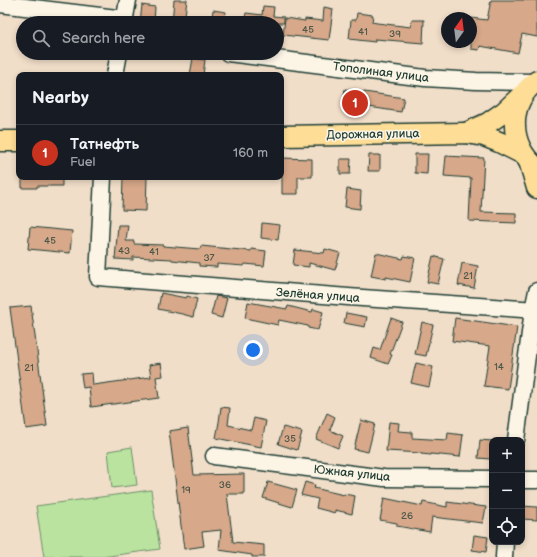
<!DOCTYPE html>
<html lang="en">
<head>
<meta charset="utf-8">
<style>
  body { margin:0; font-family:"Balsamiq Sans",sans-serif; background:#20242c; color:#f1f3f6 }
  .controls { position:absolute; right:12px; bottom:12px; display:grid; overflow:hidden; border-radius:8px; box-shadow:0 2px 6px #0003 }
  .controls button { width:36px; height:36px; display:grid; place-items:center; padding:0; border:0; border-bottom:1px solid #363941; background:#171b24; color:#f1f3f6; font:20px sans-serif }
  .compass { position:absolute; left:441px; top:12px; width:36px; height:36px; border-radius:50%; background:#171b24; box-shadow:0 2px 6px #0003; rotate:14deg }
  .you { position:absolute; left:253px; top:350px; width:14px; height:14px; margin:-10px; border:3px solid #fff; border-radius:50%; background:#1a73e8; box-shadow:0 0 0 6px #1a73e833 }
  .badge { display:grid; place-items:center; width:26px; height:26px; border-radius:50%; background:#c8321e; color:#fff; font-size:13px; font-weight:700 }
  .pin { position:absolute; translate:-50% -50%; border:2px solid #fff; box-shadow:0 1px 4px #0006 }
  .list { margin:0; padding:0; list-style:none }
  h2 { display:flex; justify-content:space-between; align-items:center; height:52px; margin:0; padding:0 16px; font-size:17px }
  h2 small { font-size:13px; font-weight:400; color:#9ea1a6 }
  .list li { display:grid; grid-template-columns:26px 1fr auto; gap:12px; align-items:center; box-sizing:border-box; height:56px; padding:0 16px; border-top:1px solid #363941 }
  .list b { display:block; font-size:15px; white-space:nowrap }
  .list p { margin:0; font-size:13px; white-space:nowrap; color:#9ea1a6 }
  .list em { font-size:13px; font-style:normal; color:#9ea1a6 }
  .icon { flex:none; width:22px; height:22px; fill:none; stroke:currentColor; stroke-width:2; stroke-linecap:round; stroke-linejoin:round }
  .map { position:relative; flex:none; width:537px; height:557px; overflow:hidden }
  .search { position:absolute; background:#171b24; box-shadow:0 2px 6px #0003; left:16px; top:16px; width:268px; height:44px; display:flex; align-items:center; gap:10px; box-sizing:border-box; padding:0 14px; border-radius:22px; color:#9ea1a6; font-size:15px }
  .panel { position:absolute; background:#171b24; box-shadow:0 2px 6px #0003; left:16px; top:72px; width:268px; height:108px; border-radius:8px }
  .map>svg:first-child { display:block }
  .green { fill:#bae39f; stroke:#6c906a }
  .building { fill:#d7a889; stroke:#1f3d34 }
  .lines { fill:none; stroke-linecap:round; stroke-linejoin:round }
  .minor-casing { stroke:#1f3d34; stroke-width:19 }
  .major-casing { stroke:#1f3d34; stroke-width:23 }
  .minor { stroke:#fcf5e5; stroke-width:16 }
  .major { stroke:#fedd96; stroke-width:20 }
  .labels { text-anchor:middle; stroke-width:3; stroke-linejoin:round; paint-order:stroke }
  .number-label { font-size:10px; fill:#4d5849 }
  .street-label { font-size:12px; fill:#1f3d34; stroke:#fcf5e5 }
</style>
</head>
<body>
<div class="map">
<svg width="537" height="557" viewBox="0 0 537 557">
  <rect width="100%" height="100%" fill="#f1dec9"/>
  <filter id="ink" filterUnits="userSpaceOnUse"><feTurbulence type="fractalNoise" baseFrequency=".025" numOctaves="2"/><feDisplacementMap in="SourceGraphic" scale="8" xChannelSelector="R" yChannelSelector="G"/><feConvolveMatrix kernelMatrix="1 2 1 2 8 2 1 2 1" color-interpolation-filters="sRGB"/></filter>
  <g filter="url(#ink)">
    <g class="green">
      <path d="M132,447l5,38 -25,3 -4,-37z"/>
      <path d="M151,490l9,59 -58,8h-58l-8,-51z"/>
    </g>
    <g class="building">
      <path d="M174,0h13l-3,23h-12z"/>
      <path d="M491,0h46v37l-15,-3 -4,19 -38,-7 -1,4 -8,-1v-31l16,2z"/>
      <path d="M142,5l13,2 -1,16h-14z"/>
      <path d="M263,6l11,1 -1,9 11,1v6h-40l2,-10 16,2z"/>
      <path d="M324,7l9,2 -4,31 -46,-5 2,-17 20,3v-2l18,2z"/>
      <path d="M213,10l13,2 -2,11h-13z"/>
      <path d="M357,13l16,2 -1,7 5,1 34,4 1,-7h12l-1,23 -48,-4v3l-26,-3 2,-19h5z"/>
      <path d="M193,58l12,2 -2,15h-13z"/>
      <path d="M345,89l59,9 -3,14 -58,-9z"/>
      <path d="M415,154h13l-1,20 -12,-1z"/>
      <path d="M369,155h11v16h-12z"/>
      <path d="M446,156l38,2 -3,54 35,1v10l-47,-2 2,-43 -27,-2z"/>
      <path d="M282,158l30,1v18h-14v17h-16z"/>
      <path d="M340,159h11l-1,15h-10z"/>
      <path d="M22,177h40v9h-25v2h-15z"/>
      <path d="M123,177h24l-1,34 -24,-1z"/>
      <path d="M347,189l14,2 -1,18 -15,-2z"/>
      <path d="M262,223l18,2 -2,15 -17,-2z"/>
      <path d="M118,225h10l-2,16h8v3l29,1v1l37,3 1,-3 50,5v-2l15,2 -2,15 -19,-2 -1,2 -27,-2v3l-18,-1v-3l-27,-3v-1l-39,-2v3l-18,-1z"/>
      <path d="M30,227l42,4 -2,22 -42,-4z"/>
      <path d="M325,249l15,4 -5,17 -26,-7v4l-16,-2 2,-15 29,3z"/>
      <path d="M376,253l27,6 1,-3 11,2 -5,24 -24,-5v2l-15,-3z"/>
      <path d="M433,256l11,3 -6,25 -11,-2z"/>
      <path d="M462,263l16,3 -4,22 -16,-3z"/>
      <path d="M161,293l25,5 1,-2 10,3 -4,18 -11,-3 -24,-5z"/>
      <path d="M216,296l11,2 -5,20 -11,-3z"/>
      <path d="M248,302l39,7 1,-3 24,6 1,-3 10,3 -5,18 -10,-2v-2l-29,-6 -1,5 -33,-7z"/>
      <path d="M31,306l16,120 -21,3 -16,-121z"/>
      <path d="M346,313l21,4 -2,10 -21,-4z"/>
      <path d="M391,318l11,4 -12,32 2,1 -4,9 -17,-6 3,-10 6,2z"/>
      <path d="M455,318l62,9 -9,62 -24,-3 6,-40 -38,-5z"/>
      <path d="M422,322l11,3 -7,31 -11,-2z"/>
      <path d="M161,363l2,13 -7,1 3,21 -68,9 -2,-20 -6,1 -2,-14 11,-1 1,12 58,-8 -2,-12z"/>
      <path d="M416,363l17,4 -4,20 -18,-4z"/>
      <path d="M221,407l9,1 -2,17 23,5 3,-12 12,3 -5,26 -45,-9 3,-16z"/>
      <path d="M327,413l8,4 -5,13 13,6 -5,12 -22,-9z"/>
      <path d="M361,420l14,4 -7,28 -14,-3z"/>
      <path d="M389,422l10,1 -1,8 14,1v6l35,2 1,-7 15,2 -3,22 -29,-3v1l-10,-1v-1l-35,-2z"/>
      <path d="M283,427l19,5 -5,18 -19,-6z"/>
      <path d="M188,428l6,47 50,-1v20h-17l6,48 31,3v12h-12v-2l-33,-5 2,-20 -19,2 2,14 -20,3 -15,-118z"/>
      <path d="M480,440l12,1 -1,18 -13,-1z"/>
      <path d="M268,482l29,8 -5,17 -29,-9z"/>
      <path d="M305,482l10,3 -1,3 30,7v-1l11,2 -3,18 -17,-4v3l-19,-5 2,-9 -17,-4z"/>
      <path d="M384,498l38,8 1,-4 24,5v-5l39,5 -3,16 -51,-6 -2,15 -33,-6v-3l-17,-3z"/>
      <path d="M522,506l15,1v13l-15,-1z"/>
      <path d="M474,535l14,2 -2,15 -14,-2z"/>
    </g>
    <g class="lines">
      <g class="minor-casing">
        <g id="minor">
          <path d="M0,4l125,15"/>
          <path d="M124,23l4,-23"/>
          <path d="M228,53l197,25 51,3 59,1"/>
          <path d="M115,75l4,-22"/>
          <path d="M103,177l-5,100 250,20 189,13"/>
          <path d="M516,440l17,-130 4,-19"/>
          <path d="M214,456l170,22 108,1"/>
          <path d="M522,480h15"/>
          <path d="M504,557l1,-15"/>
        </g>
      </g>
      <g class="major-casing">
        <g id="major">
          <path d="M537,81c-30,20 -29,66 0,87"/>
          <path d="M466,133l22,-10 16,-11 18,-17"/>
          <path d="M281,136l185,-3 18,3 15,6 24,12"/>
          <path d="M0,141h19"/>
          <path d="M529,161l8,27"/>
        </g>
      </g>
      <use href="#minor" class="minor"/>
      <use href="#major" class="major"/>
    </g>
  </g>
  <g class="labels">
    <g class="number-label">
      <text x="308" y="33">45</text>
      <text x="363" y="35">41</text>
      <text x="395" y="37">39</text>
      <text x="50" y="244">45</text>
      <text x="124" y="254">43</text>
      <text x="154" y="255">41</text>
      <text x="209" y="261">37</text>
      <text x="468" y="279">21</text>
      <text x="499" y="370">14</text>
      <text x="29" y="371">21</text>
      <text x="290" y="442">35</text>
      <text x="225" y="488">36</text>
      <text x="186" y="493">19</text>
      <text x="407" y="519">26</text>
    </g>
    <g class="street-label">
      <text transform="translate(381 72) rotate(7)" y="4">Тополиная улица</text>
      <text transform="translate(373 134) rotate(-1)" y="4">Дорожная улица</text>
      <text transform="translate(318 295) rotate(4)" y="4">Зелёная улица</text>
      <text transform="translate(352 473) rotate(6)" y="4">Южная улица</text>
    </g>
  </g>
</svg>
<div class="controls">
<button>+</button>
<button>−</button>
<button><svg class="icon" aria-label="locate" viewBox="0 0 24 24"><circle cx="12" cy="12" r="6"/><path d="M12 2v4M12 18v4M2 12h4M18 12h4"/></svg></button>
</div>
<svg class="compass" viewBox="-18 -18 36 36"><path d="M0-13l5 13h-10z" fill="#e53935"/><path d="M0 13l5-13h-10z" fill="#9ea1a6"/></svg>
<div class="you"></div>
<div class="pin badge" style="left:355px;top:103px">1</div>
<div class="search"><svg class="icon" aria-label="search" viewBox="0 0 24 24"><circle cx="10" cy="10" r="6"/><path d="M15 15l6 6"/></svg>Search here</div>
<section class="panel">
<h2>Nearby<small></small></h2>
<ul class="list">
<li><span class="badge">1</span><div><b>Татнефть</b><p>Fuel</p></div><em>160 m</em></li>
</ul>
</section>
</div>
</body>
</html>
